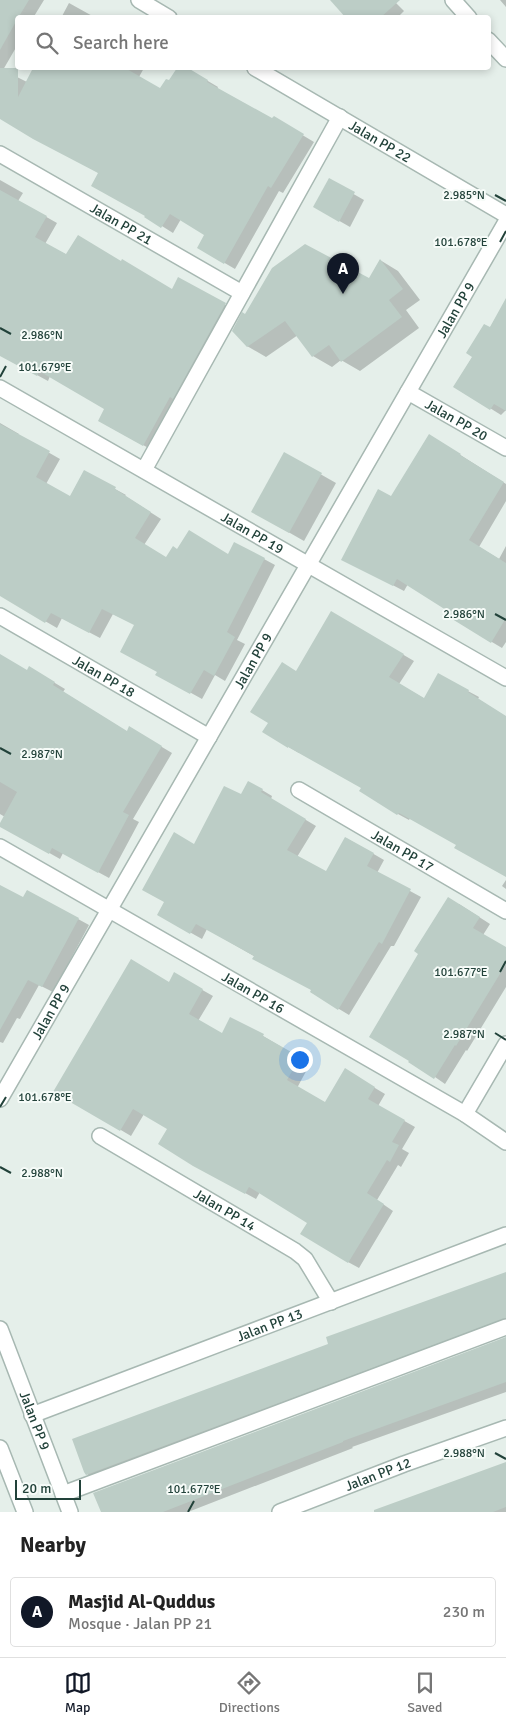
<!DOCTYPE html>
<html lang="en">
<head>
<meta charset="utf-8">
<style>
  body { margin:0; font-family:Signika,sans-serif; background:#f2f2f2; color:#222 }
  .scale { position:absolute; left:15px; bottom:12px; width:66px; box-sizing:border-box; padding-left:5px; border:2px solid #22423a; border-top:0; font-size:14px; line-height:18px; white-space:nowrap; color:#22423a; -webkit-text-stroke:4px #f6fbf8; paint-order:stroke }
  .you { position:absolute; left:299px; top:1059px; width:18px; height:18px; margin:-12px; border:4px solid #fff; border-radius:50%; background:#1a73e8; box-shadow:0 0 0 8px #1a73e833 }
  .badge { display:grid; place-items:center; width:32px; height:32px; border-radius:50%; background:#111827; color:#fff; font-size:16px; font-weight:700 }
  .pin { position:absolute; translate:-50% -41px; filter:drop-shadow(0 1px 2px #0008) }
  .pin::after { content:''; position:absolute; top:26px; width:18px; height:15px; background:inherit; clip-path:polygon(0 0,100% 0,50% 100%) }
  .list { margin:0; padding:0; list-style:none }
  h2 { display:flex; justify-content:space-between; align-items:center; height:65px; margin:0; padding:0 20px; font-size:21px }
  h2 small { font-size:16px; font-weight:400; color:#767676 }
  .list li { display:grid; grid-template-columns:32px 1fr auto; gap:15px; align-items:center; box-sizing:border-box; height:70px; margin:0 10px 10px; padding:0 10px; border:1px solid #e0e0e0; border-radius:5px }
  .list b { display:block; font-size:19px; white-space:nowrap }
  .list p { margin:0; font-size:16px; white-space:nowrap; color:#767676 }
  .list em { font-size:16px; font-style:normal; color:#767676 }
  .icon { flex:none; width:28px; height:28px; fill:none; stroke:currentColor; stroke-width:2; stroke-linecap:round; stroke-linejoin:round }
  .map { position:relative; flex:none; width:506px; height:1512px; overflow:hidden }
  .search { position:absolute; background:#fff; box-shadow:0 2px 8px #0003; left:15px; right:15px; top:15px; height:55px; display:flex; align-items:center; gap:12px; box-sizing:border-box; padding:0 18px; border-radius:5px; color:#767676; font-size:19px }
  .sheet { height:145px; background:#fff }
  nav { display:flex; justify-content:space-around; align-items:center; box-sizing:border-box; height:70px; border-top:1px solid #e0e0e0; background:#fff; font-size:14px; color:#767676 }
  nav a { display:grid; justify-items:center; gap:2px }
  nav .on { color:#111827 }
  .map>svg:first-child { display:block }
  .shadow { fill:#0003 }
  .building { fill:#bccdc6 }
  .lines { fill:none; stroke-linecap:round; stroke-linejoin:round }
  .minor-casing { stroke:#a7b8b2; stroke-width:18 }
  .minor { stroke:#fff; stroke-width:15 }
  .ticks { fill:none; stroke:#22423a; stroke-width:2 }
  .labels { text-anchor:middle; stroke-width:4; stroke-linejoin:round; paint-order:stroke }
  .street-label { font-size:14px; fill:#22423a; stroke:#f6fbf8 }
  .ticks-label { font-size:12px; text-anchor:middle; fill:#22423a; stroke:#f6fbf8; stroke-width:4; stroke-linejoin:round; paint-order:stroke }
</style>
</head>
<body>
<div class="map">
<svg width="506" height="1512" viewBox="0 0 506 1512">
  <rect width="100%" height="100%" fill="#e5efea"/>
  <g class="shadow">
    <path d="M0,0h44l-11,18h-15v26l-15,26 24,12 8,-14h109l-5,9 22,13 8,-8 9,-14h8l32,19 -1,2 56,31 1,-2 40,24 -31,51 -4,-2 -44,78 -36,-21 7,-13 -25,-16 -8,14 -27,-17 -47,-43 -96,-53 15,-25 -18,-11z"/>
    <path d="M332,0h61l11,11 -7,7h-49z"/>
    <path d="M500,0h6v7z"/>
    <path d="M69,3l27,15h-35z"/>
    <path d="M0,180l23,13 -5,8 39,22 -12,21 22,11 55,7 50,28 7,-11 57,32 -82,140 -44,-24 -4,-18 -56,-33 -2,5 -48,-26z"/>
    <path d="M329,180l35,20 -14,27 -35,-20z"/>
    <path d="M380,260l18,11 22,29 -14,10 13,18 -59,43 -19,-11 -9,7 -19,-11 -15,-21 -32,22 -19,-11 -1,-30 123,-36z"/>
    <path d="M506,301v109l-5,5 -46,-29z"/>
    <path d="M0,423l19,11 -1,1 42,24 -14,25 24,13 14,-25 42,23 -1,1 36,23 -17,26 23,14 11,-9 86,9 11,6 -38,75 8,4 -20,37 -10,-6 -13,24 -45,-25 1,-2 -22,-47 -23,-11 -13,24 -38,-20 -5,10 -57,-33z"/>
    <path d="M440,442l66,42v17l-27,46 20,12 7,-13v96l-4,6 -57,-34 3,-5 -40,-25 -4,7 -50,-26 38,-67z"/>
    <path d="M285,454l51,29 -32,58 -51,-29z"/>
    <path d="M332,613l82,48 -15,23 26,15 13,-24 41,22 -1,2 28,18v159l-48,-32 -48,-26 -1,2 -11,-6 -35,-26 -63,-36 -1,1 -35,-21z"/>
    <path d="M0,655l27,16 13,3 25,15 -2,3 64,40 3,-4 42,25 -39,66 6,3 -30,56 -46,-25 -3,6 -60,-34 5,-8 -5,-3z"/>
    <path d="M262,790l10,6 -1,3 45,27 -19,31 29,16 20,-35 38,22 -7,13 44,24 -27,49h-3l-42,69 -38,-23 2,-2 -106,-61 -5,10 -43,-24 36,-70 46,-49z"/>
    <path d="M506,880v9l-4,-3z"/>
    <path d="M0,886l23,13 4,-8 62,34 -36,67 -14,-7 -19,34 -3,-1 -14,25 -3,-1z"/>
    <path d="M459,904l31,20 -7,11 23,13v39l-39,64 -1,-1 -21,34 -10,-7z"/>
    <path d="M174,974l39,22 -15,25 24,14 9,-16 32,17 47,28 -13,24 28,16 20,-34 40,24 -7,12 37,21 -13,22 7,4 -8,14 -3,-2 -21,35 16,11 -34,57 -11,-6 -39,-40 -49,-30 -4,7 -51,-28 -36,-42 -25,-15 -13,22 -76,-45 114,-108z"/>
    <path d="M506,1273v54l-408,154 -11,-7 243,-129z"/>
    <path d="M506,1338v54l-154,55 1,1 -165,64h-86z"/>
    <path d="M506,1464v48h-120z"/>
  </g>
  <g class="building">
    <path d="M0,0h29l-11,18 -18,32z"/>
    <path d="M330,0h70l-20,18h-34z"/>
    <path d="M0,68h18v29l15,-29h92l35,20 6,-9 3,1 8,-12h11l20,12 -1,2 65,36 2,-2 30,18 -33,54 -3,-2 -44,78 -27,-16 7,-13 -34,-21 -9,14 -17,-11 1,-1 -54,-30 7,-13 -65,-34 -33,-20z"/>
    <path d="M329,178l26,14 -16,30 -26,-15z"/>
    <path d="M0,190l47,26 -12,21 31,17 12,-19 43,26 1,-2 50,30 6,-12 48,26 -53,96 -3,-2 -27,49 -45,-25 6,-12 -65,-38 -2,5 -37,-20z"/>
    <path d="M305,244l64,34 11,-19 23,30 -14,11 13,17 -61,45 -12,-17 -17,12 -27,-36 -38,26 -15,-16 10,-19 3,2 27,-46z"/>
    <path d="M506,298v113l-12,-7 -4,6 -37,-23 19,-30 -6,-4 18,-29 6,3z"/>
    <path d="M0,424l50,27 -14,26 34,19 14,-26 32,17 -1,2 36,23 -16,26 31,19 7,-11 4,3 12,-19 39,24 6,-12 31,16 -38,74 8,5 -21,39 -10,-6 -14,24 -35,-19 2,-3 -37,-20 14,-27 -32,-16 -13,24 -38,-20 -6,10 -45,-27z"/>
    <path d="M429,434l32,20 -1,1 44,27 -35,58 37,23v55l-15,25 -47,-29 2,-4 -49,-31 -4,7 -52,-26 37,-71 13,7z"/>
    <path d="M284,452l38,21 -33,60 -38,-21z"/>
    <path d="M331,611l73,43 -15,23 35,21 14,-25 31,17 -1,2 38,24v161l-52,-29 2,-3 -57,-32 -2,2 -38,-24 2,-3 -73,-41v1l-26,-16 6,-9 -18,-11 32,-50 14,9z"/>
    <path d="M0,654l27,16 2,-4 26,16 -2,3 74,46 2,-5 33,20 -39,66 6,3 -31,58 -46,-25 -3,6 -49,-27v-4l17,-31 -17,-10z"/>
    <path d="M248,781l15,8 -2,3 45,27 -19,31 39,21 19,-34 29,16 -7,13 44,23 -29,55 -3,-2 -41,68 -28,-18 1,-2 -59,-31 2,-3 -58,-32 -6,10 -33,-19 7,-13 -22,-12 32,-58 20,12 30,-58 17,8z"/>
    <path d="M0,885l23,12 4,-7 52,28 -37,69 -14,-7 -28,50z"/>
    <path d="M448,897l32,20 -7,11 33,19v17l-50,82 -1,-1 -21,34 -26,-17 1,-1 -40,-24 49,-83 -4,-3z"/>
    <path d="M131,959l38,23 5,-10 29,17 -14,25 33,19 8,-16 34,17 -1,2 37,21 -13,23 38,22 20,-34 30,19 -7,12 37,21 -13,22 7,3 -9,17 -3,-2 -20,33 17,11 -36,59 -48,-29 7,-11 -58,-36 -4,7 -52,-28 -35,-22 9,-15 -34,-20 -13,22 -67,-39z"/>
    <path d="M506,1272v46l-420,157 -2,-3 -12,-33 256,-95 -2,-7z"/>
    <path d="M506,1337v45l-163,59v1l-180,70h-62l-8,-19z"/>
    <path d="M506,1462v45l-13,5h-119v-2z"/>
  </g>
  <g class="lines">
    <g class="minor-casing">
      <g id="minor">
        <path d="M139,0l30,18"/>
        <path d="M453,0l16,18"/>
        <path d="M488,40l18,19"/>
        <path id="s1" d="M255,68l251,147"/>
        <path id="s2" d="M0,154l242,139"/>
        <path id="s3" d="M0,388l506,290"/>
        <path id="s4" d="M408,392l98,56"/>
        <path d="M144,470l196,-353"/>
        <path id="s5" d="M0,616l209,121"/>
        <path id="s6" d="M299,790l207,121"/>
        <path id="s7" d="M0,847l465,267 41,28"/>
        <path id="s8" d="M0,1099l506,-877"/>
        <path d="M465,1114l41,-70"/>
        <path id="s9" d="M100,1136l195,115 10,8 26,43"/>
        <path id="s10" d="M0,1329l70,183"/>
        <path id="s11" d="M32,1415l474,-180"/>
        <path d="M0,1448l25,64"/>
        <path d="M63,1494l443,-167"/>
        <path id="s12" d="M280,1512l124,-48 102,-36"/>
      </g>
    </g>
    <use href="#minor" class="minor"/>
  </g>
  <path class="ticks" d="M495,195l11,6M500,242l6,-11M0,328l11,6M0,377l6,-11M495,614l11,6M0,748l11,6M500,972l6,-11M495,1033l11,7M0,1107l6,-10M0,1167l11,6M495,1453l11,6M188,1512l6,-11"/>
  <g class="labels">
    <g class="street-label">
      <text dy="5" stroke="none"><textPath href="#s1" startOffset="145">Jalan PP 22</textPath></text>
      <text dy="5" stroke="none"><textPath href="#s2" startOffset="140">Jalan PP 21</textPath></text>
      <text dy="5" stroke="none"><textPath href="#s8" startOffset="911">Jalan PP 9</textPath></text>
      <text dy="5" stroke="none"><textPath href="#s4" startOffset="56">Jalan PP 20</textPath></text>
      <text dy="5" stroke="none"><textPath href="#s3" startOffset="291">Jalan PP 19</textPath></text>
      <text dy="5" stroke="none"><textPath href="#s8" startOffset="506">Jalan PP 9</textPath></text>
      <text dy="5" stroke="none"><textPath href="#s5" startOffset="120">Jalan PP 18</textPath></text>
      <text dy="5" stroke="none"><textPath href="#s6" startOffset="120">Jalan PP 17</textPath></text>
      <text dy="5" stroke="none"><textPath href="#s7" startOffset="292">Jalan PP 16</textPath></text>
      <text dy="5" stroke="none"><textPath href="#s8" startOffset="101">Jalan PP 9</textPath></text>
      <text dy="5" stroke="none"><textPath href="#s9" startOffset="145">Jalan PP 14</textPath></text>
      <text dy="5" stroke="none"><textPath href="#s11" startOffset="254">Jalan PP 13</textPath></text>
      <text dy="5" stroke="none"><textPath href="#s10" startOffset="98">Jalan PP 9</textPath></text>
      <text dy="5" stroke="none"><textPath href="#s12" startOffset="105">Jalan PP 12</textPath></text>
    </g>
  </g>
  <g class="ticks-label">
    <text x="464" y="199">2.985°N</text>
    <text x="461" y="246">101.678°E</text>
    <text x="42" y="339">2.986°N</text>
    <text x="45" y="371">101.679°E</text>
    <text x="464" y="618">2.986°N</text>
    <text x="42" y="758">2.987°N</text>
    <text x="461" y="976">101.677°E</text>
    <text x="464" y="1038">2.987°N</text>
    <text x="45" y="1101">101.678°E</text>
    <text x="42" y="1177">2.988°N</text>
    <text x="464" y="1457">2.988°N</text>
    <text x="194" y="1493">101.677°E</text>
  </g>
</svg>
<div class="scale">20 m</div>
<div class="you"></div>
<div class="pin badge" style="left:343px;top:294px">A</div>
<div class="search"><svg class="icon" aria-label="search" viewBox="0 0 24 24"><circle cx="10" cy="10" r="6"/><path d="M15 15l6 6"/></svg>Search here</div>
</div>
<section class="sheet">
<h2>Nearby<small></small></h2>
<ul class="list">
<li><span class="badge">A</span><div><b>Masjid Al-Quddus</b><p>Mosque · Jalan PP 21</p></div><em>230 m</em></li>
</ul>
</section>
<nav>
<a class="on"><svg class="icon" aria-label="map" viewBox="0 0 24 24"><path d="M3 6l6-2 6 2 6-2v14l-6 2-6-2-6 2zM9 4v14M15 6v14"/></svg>Map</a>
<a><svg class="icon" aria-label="directions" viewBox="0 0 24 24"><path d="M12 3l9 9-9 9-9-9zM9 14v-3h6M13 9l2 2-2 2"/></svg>Directions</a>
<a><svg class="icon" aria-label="saved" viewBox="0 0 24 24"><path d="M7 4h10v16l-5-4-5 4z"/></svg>Saved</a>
</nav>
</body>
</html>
